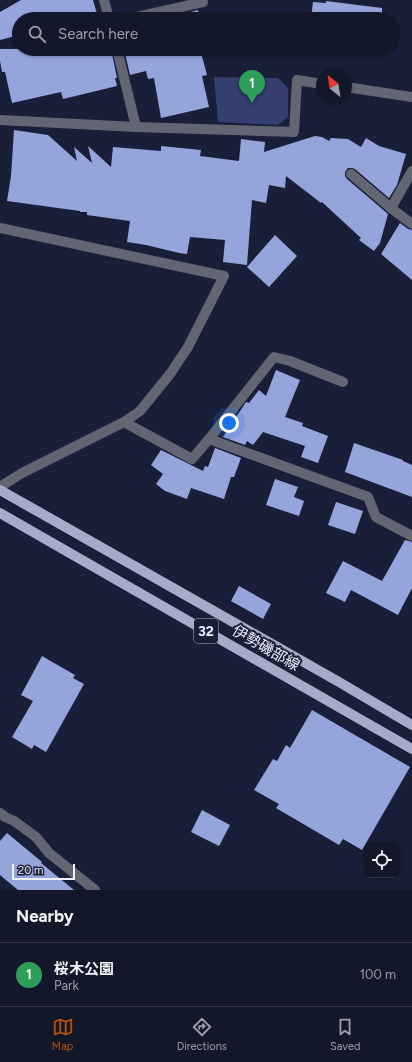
<!DOCTYPE html>
<html lang="en">
<head>
<meta charset="utf-8">
<style>
  body { margin:0; font-family:Figtree,"Noto Sans JP",sans-serif; background:#1c2032; color:#f1f3f6 }
  .controls { position:absolute; right:12px; bottom:12px; display:grid; overflow:hidden; border-radius:8px; box-shadow:0 1px 3px #0004 }
  .controls button { width:36px; height:36px; display:grid; place-items:center; padding:0; border:0; border-bottom:1px solid #323647; background:#13172a; color:#f1f3f6; font:20px sans-serif }
  .compass { position:absolute; left:316px; top:68px; width:36px; height:36px; border-radius:50%; background:#13172a; box-shadow:0 1px 3px #0004; rotate:330deg }
  .scale { position:absolute; left:12px; bottom:10px; width:63px; box-sizing:border-box; padding-left:4px; border:2px solid #eff2fd; border-top:0; font-size:11px; line-height:14px; white-space:nowrap; color:#eff2fd; -webkit-text-stroke:3px #191f38; paint-order:stroke }
  .you { position:absolute; left:229px; top:423px; width:14px; height:14px; margin:-10px; border:3px solid #fff; border-radius:50%; background:#1a73e8; box-shadow:0 0 0 6px #1a73e833 }
  .badge { display:grid; place-items:center; width:26px; height:26px; border-radius:50%; background:#b45309; color:#fff; font-size:13px; font-weight:700 }
  .pin { position:absolute; translate:-50% -33px; filter:drop-shadow(0 1px 2px #0008) }
  .pin::after { content:''; position:absolute; top:21px; width:14px; height:12px; background:inherit; clip-path:polygon(0 0,100% 0,50% 100%) }
  .list { margin:0; padding:0; list-style:none }
  h2 { display:flex; justify-content:space-between; align-items:center; height:52px; margin:0; padding:0 16px; font-size:17px }
  h2 small { font-size:13px; font-weight:400; color:#9d9fa8 }
  .list li { display:grid; grid-template-columns:26px 1fr auto; gap:12px; align-items:center; box-sizing:border-box; height:64px; padding:0 16px; border-top:1px solid #323647 }
  .list b { display:block; font-size:15px; white-space:nowrap }
  .list p { margin:0; font-size:13px; white-space:nowrap; color:#9d9fa8 }
  .list em { font-size:13px; font-style:normal; color:#9d9fa8 }
  .icon { flex:none; width:22px; height:22px; fill:none; stroke:currentColor; stroke-width:2; stroke-linecap:round; stroke-linejoin:round }
  .map { position:relative; flex:none; width:412px; height:890px; overflow:hidden }
  .search { position:absolute; background:#13172a; box-shadow:0 1px 3px #0004; left:12px; right:12px; top:12px; height:44px; display:flex; align-items:center; gap:10px; box-sizing:border-box; padding:0 14px; border-radius:22px; color:#9d9fa8; font-size:15px }
  .sheet { height:116px; background:#13172a }
  nav { display:flex; justify-content:space-around; align-items:center; box-sizing:border-box; height:56px; border-top:1px solid #323647; background:#13172a; font-size:11px; color:#9d9fa8 }
  nav a { display:grid; justify-items:center; gap:2px }
  nav .on { color:#b45309 }
  .map>svg:first-child { display:block }
  .green { fill:#353f6f }
  .building { fill:#96a4dc }
  .lines { fill:none; stroke-linecap:round; stroke-linejoin:round }
  .minor { stroke:#626673; stroke-width:10 }
  .major { stroke:#a4acc8; stroke-width:10 }
  .labels { text-anchor:middle; stroke-width:4; stroke-linejoin:round; paint-order:stroke }
  .shield { fill:#191f38; stroke:#afb3c2; stroke-width:1 }
  .shield-label { font-size:14px; font-weight:bold; fill:#eff2fd }
  .street-label { font-size:15px; fill:#eff2fd; stroke:#191f38 }
</style>
</head>
<body>
<div class="map">
<svg width="412" height="890" viewBox="0 0 412 890">
  <rect width="100%" height="100%" fill="#191f38"/>
  <path class="green" d="M214,77l64,1 10,10v29l-10,8 -60,-3z"/>
  <g class="building">
    <path d="M21,0h72l4,14 -19,5h-59v16l-19,5v-28z"/>
    <path d="M326,1l56,7v11h-71l2,-17 13,1z"/>
    <path d="M198,10l2,9h-35z"/>
    <path d="M0,49h111l6,29h-2l2,8 -54,13 -2,-7 -49,11 -7,-31h-3l-2,-11z"/>
    <path d="M124,49h76l7,26 -5,1 7,31 -48,11 -7,-40 -6,1 -2,-8 -16,4z"/>
    <path d="M14,130l34,5 29,26 -3,-14 18,16 -4,-17 23,21 2,-20 48,4v-5l40,4 -1,6 39,5 2,-22 24,3 -1,10 51,-16 7,1 7,4 2,-3 17,1 13,8 5,-9 13,8 27,8 -9,31 -8,13 -34,-29 -3,-1h-4l-3,4v4l2,3 41,35 -8,29 -6,8 -15,-11 2,-2 -39,-36 -1,1 -35,-27 -1,12 -16,-3 -3,18 -14,-3 -5,65 -24,-3 2,-22 -35,-3 -3,17 -8,-1 -33,-8 -19,-3 3,-21 -43,-6v-3h-7v-1l-73,-10 4,-25z"/>
    <path d="M400,223l8,6 4,1v50l-31,-26z"/>
    <path d="M275,235l22,21 -28,31 -22,-20z"/>
    <path d="M276,370l24,10 -15,37 18,6 -1,3 26,10 -10,27 -17,-6 4,-11 -42,-14 -10,13 -6,-4 -2,4 -22,-8 23,-35 3,1 10,-13 7,6z"/>
    <path d="M354,443l49,17v1l9,4v32l-67,-25z"/>
    <path d="M215,448l26,10 -7,19h-3l-7,22 -33,-11 -4,11 -22,-8 -9,-7 7,-10 -12,-9 10,-15 42,21 2,-5 3,1z"/>
    <path d="M275,479l23,8 -4,10 10,4 -5,15 -33,-11z"/>
    <path d="M336,502l27,9 -8,23 -27,-9z"/>
    <path d="M405,540l7,2v46l-14,27 -47,-25 -6,12 -19,-9 17,-32 39,20z"/>
    <path d="M239,586l32,18 -8,15 -32,-18z"/>
    <path d="M42,656l33,19 -2,3 11,6 -38,68 -12,-7 -2,4 -20,-12 21,-36 -12,-6z"/>
    <path d="M312,710l98,57 -48,83 -19,-11 -4,6 -63,-37 3,-4 -25,-14 19,-31 4,2 9,-16 4,3z"/>
    <path d="M202,810l28,15 -11,21 -28,-14z"/>
    <path d="M7,833l35,29 -1,1 33,27h-56l-18,-15v-34z"/>
  </g>
  <g class="lines">
    <g class="minor">
      <path d="M104,0l5,19"/>
      <path d="M128,19l75,-17"/>
      <path d="M117,49l19,78"/>
      <path d="M346,87l66,10"/>
      <path d="M0,120l136,7 158,5 3,-52 25,4"/>
      <path d="M412,171l-21,37 21,16"/>
      <path d="M351,174l40,34"/>
      <path d="M0,228l224,48 -36,71 -18,27 -30,37 -16,11 -102,51 -22,14"/>
      <path d="M124,422l68,37 17,-20 159,58 8,20 36,19"/>
      <path d="M209,439l65,-82 16,4 53,21"/>
      <path d="M0,813l5,4 9,4 22,16 13,16 46,37"/>
    </g>
    <g class="major">
      <path d="M0,490l339,192 73,43"/>
      <path d="M0,513l412,236"/>
    </g>
  </g>
  <g class="labels">
    <rect class="shield" x="194" y="619" width="24" height="24" rx="3"/>
    <g class="shield-label">
      <text x="206" y="636">32</text>
    </g>
    <g class="street-label">
      <text transform="translate(266 648) rotate(30)" y="5">伊勢磯部線</text>
    </g>
  </g>
</svg>
<div class="controls">
<button><svg class="icon" aria-label="locate" viewBox="0 0 24 24"><circle cx="12" cy="12" r="6"/><path d="M12 2v4M12 18v4M2 12h4M18 12h4"/></svg></button>
</div>
<svg class="compass" viewBox="-18 -18 36 36"><path d="M0-13l5 13h-10z" fill="#e53935"/><path d="M0 13l5-13h-10z" fill="#9d9fa8"/></svg>
<div class="scale">20 m</div>
<div class="you"></div>
<div class="pin badge" style="left:252px;top:103px;background:#2e9e5b">1</div>
<div class="search"><svg class="icon" aria-label="search" viewBox="0 0 24 24"><circle cx="10" cy="10" r="6"/><path d="M15 15l6 6"/></svg>Search here</div>
</div>
<section class="sheet">
<h2>Nearby<small></small></h2>
<ul class="list">
<li><span class="badge" style="background:#2e9e5b">1</span><div><b>桜木公園</b><p>Park</p></div><em>100 m</em></li>
</ul>
</section>
<nav>
<a class="on"><svg class="icon" aria-label="map" viewBox="0 0 24 24"><path d="M3 6l6-2 6 2 6-2v14l-6 2-6-2-6 2zM9 4v14M15 6v14"/></svg>Map</a>
<a><svg class="icon" aria-label="directions" viewBox="0 0 24 24"><path d="M12 3l9 9-9 9-9-9zM9 14v-3h6M13 9l2 2-2 2"/></svg>Directions</a>
<a><svg class="icon" aria-label="saved" viewBox="0 0 24 24"><path d="M7 4h10v16l-5-4-5 4z"/></svg>Saved</a>
</nav>
</body>
</html>
